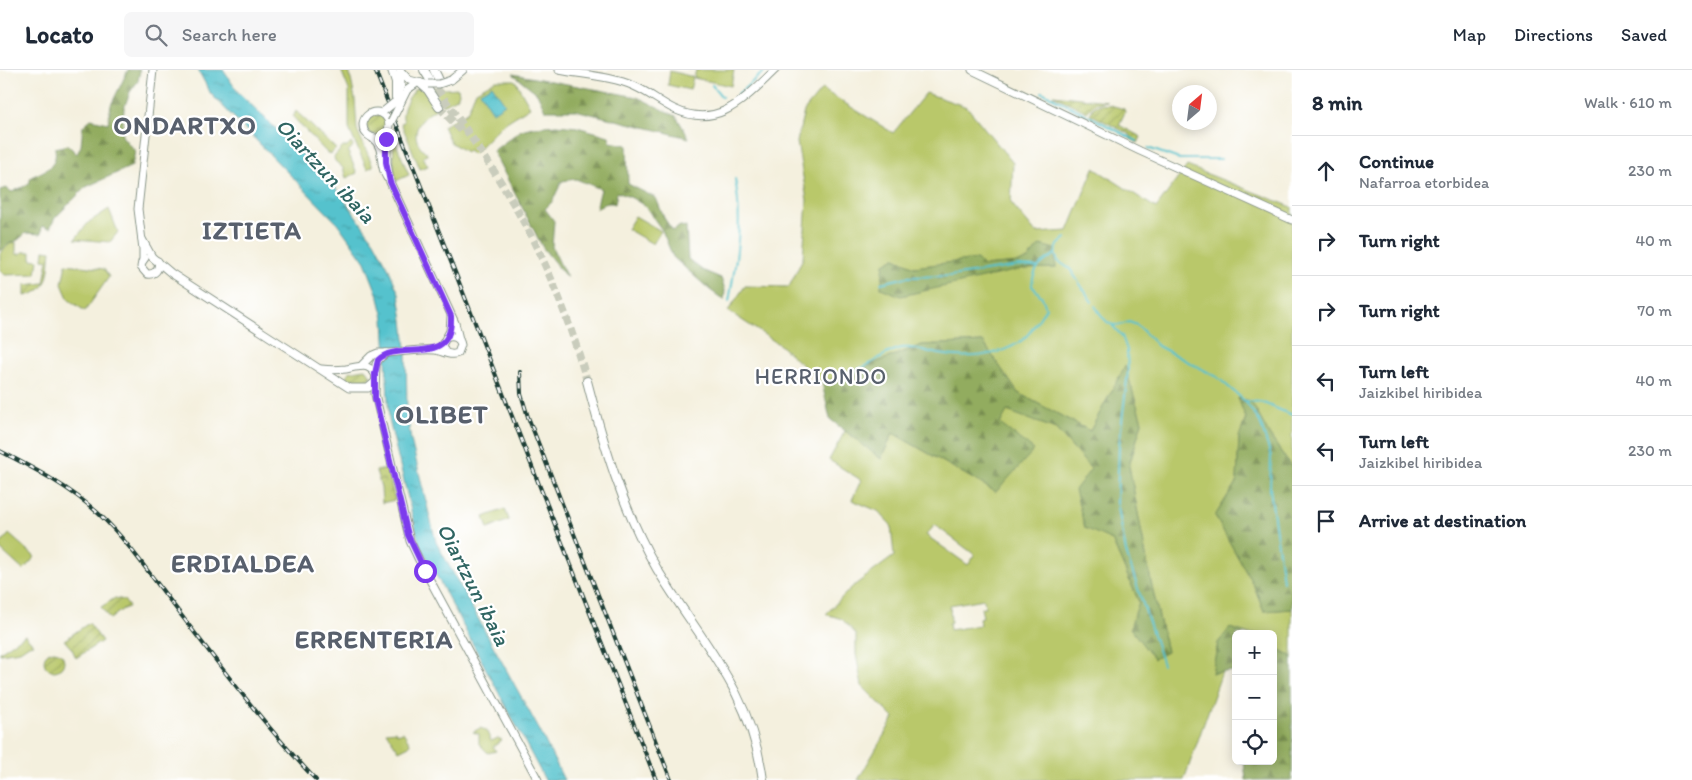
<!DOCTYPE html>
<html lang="en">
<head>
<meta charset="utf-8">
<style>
  body { margin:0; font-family:Itim,sans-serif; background:#f6f6f7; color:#1f2937 }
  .controls { position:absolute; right:15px; bottom:15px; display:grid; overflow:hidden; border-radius:8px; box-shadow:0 2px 12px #0003 }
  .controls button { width:45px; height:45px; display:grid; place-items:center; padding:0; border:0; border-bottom:1px solid #e0e1e3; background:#fff; color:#1f2937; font:25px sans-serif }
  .compass { position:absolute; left:1172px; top:15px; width:45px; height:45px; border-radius:50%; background:#fff; box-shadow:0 2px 12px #0003; rotate:28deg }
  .stop { position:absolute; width:15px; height:15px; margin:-11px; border:4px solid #7c3aed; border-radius:50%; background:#fff }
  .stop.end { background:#7c3aed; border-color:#fff; box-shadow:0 1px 5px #0008 }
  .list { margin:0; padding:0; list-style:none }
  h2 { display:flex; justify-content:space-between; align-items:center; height:65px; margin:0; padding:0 20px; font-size:21px }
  h2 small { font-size:16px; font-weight:400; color:#747a83 }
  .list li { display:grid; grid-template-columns:32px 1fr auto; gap:15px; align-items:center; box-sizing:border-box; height:70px; padding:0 20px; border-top:1px solid #e0e1e3 }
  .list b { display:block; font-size:19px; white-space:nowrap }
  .list p { margin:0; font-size:16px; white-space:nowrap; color:#747a83 }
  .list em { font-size:16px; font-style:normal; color:#747a83 }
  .icon { flex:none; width:28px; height:28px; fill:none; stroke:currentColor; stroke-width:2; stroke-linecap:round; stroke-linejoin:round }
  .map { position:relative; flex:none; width:1292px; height:710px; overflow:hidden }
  header { display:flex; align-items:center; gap:30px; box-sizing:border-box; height:70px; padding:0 25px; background:#fff; border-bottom:1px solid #e0e1e3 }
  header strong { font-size:24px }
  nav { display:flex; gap:28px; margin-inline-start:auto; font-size:18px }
  .search { width:350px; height:45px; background:#f6f6f7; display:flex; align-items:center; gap:12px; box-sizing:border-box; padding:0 18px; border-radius:8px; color:#747a83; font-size:19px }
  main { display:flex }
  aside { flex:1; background:#fff }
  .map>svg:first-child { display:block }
  .grass { fill:#b9c86b; stroke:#6c8250; fill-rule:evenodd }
  .forest { fill:url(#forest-firs); stroke:#58744a }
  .park { fill:url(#park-crowns); stroke:#6c8250 }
  .garden { fill:url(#garden-furrows); stroke:#6c8250 }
  .water { fill:url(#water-ripples); stroke:#3a8080 }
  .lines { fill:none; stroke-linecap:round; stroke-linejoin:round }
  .stream { stroke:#55c2cd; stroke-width:2 }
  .primary-tunnel { stroke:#c9ccbc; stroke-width:8; stroke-dasharray:8 4; stroke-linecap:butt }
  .secondary-casing { stroke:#8a9689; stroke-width:9 }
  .primary-casing { stroke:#8a9689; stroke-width:10 }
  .secondary { stroke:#fff; stroke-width:7 }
  .primary { stroke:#fff; stroke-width:8 }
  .rail-casing { stroke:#1f3d34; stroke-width:4 }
  .rail { stroke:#fff; stroke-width:2; stroke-dasharray:5.5; stroke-linecap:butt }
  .secondary-bridge-casing { stroke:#8a9689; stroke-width:9; stroke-linecap:butt }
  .secondary-bridge { stroke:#fff; stroke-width:7 }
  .route { stroke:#7c3aed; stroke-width:6 }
  .labels { text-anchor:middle; stroke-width:4.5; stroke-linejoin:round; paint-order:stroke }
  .water-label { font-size:22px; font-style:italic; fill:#2f6562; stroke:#fff }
  .neighbourhood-label { font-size:22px; letter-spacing:1px; fill:#58606d; stroke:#fff }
  .district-label { font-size:26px; font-weight:bold; letter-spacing:1px; fill:#58606d; stroke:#fff }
</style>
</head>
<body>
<header>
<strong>Locato</strong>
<div class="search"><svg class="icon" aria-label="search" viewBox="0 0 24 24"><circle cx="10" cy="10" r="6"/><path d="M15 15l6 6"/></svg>Search here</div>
<nav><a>Map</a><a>Directions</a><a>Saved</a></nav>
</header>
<main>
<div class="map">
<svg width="1292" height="710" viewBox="0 0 1292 710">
  <defs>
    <pattern id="forest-firs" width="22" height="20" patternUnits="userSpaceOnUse" patternTransform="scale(1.25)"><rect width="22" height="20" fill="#92ac5f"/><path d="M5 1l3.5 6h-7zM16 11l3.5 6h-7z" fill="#778d4f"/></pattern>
    <pattern id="park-crowns" width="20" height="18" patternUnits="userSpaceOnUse" patternTransform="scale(1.25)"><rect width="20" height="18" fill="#b9c86b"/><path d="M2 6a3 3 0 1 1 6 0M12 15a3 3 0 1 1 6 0" fill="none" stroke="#96a459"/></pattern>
    <pattern id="garden-furrows" width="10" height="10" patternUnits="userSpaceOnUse" patternTransform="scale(1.25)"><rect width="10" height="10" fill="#b9c86b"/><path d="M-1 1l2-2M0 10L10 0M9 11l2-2" fill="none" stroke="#96a459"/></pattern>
    <pattern id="water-ripples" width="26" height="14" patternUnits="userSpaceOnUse" patternTransform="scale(1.25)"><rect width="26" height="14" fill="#55c2cd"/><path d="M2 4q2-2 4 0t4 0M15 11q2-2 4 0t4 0" fill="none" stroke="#469fa7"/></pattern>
  </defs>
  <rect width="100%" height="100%" fill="#fff"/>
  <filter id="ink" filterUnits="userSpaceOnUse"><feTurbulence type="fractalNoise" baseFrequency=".02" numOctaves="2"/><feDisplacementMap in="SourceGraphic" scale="10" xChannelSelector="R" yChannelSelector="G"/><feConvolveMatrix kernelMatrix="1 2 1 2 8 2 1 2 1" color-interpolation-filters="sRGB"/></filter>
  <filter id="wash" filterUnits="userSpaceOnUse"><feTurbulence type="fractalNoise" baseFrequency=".0096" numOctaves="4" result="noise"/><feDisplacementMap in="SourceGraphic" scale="20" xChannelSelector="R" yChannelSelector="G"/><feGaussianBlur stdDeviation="1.12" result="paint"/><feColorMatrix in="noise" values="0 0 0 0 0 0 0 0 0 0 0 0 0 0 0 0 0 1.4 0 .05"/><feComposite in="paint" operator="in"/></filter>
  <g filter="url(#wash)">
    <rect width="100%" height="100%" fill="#f4f0de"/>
    <g class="grass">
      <path d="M341,0h8l6,29 2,30 16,37 -6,3 -18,-40v-39z"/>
      <path d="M696,0h38l-3,16 -37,-8z"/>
      <path d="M670,1l23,6 -3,13 -22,-5z"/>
      <path d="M496,10h19l15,27 -28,18 -29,29 -5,-4 -2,2 -16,-10 -7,-16 24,-14 9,-21z"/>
      <path d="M442,17l2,2 14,-1 1,5 -2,5 -14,7 -12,-17z"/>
      <path d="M417,18l7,1 12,20c-20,12 -29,29 -8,45l-5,3 5,9 -8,3 -19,-46 3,-1c-4,-10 3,-23 10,-31l-1,-1z"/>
      <path d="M822,19l71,44 33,-40 41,14 46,56 -2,40 25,30 32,-2 26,-63 62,40 31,-42 105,41v261l-22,-32 -32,-38 8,20 -7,19 -2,44 -22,35 39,70 10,25 28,-2v48l-19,-11v-12h-24l-19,-6 -12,15 -6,30 10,-1 -38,108h-326l36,-62 -32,-32 -6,-32v-20l-14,-15 -16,-5 26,-27 42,-31 -3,-31 -13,-14 -26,-11 9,-20 -32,-20 16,-29 36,27 12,-25 103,59 4,-68 7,-14 49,19 35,40 21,71 27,62 -8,25 36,25 -16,-70 -22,-116 13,-44 -17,-55 -35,64 -72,-38 -35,-51 -61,3 -100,38 -42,-38 -52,-34 17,-25 44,1 14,-29 4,-58 -10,-58 7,-31zM1040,175l15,23 -32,1 -142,19 4,-24 10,-6 19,9 69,-1 36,-3 9,-4zM935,455l40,30 -7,10 -42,-30zM984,529l1,8 -4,1 2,9 -4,1 1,7 -30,5 -1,-7 2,-1 -1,-17z"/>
      <path d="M296,41l40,38 -5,5 -4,-1 -34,-36z"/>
      <path d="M393,71h2l14,34 -13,6 -2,-11z"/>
      <path d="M351,73l2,3 -5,6 9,21 -11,5 -3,-10 -8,-7 -1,-4 9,-10h4z"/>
      <path d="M109,139l9,23 -8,10 -35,-3 14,-17z"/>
      <path d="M635,146l26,15 -8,13 -26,-15z"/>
      <path d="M16,172v12h5l1,-2h9v7l7,1 -2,14 -31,1 -5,-5v-17l11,-10z"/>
      <path d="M66,194l38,5 5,8 -24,34 -16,-11 -7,-16z"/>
      <path d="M505,439l4,11 -21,9 -4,-12z"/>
      <path d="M9,464l26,23 -12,13 -23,-21v-4z"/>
      <path d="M25,565l8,9 -4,1 -9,6 -20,3v-2z"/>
      <path d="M480,658l6,2 5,11 7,-3 4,2 -9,7 3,4 -8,2 -9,-9v-10l-6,-2z"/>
      <path d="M395,661l2,3 6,-2 7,11 -1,3 -10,5 -13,-19z"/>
    </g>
    <g class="forest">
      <path d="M128,0h12l-2,11 -8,11 -6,16 -2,28 13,15 -3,15 -46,21 -31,31 -5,10 -8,-2 -1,8 -15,-1 -8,7 -8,3 -10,8v-61l6,-2 6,4 17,-8 2,-7c15,-7 27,-10 24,-29l13,-3 9,9 4,-8 2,-20 8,-7 17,4 3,-18z"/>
      <path d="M513,4l124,23 39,19 13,22 -114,-28h-30l-8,-17z"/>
      <path d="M557,55l20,2 32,9 1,6 17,3 1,39 28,14 8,20 9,13 7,-5 6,1 2,32 14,11 19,8 4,12 -1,10 -14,-10 -37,-33 -11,-27 -17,-24 -13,-8 -15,-6 -2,12c-7,-3 -13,1 -19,5l5,-20 -25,-10 -14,2 -10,21 -7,7 9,12 -2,26 15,31 -24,-30 -50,-97 28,-21 12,-3z"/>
      <path d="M1040,175l15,4 1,19 -33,1 -122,27 -20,-8 3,-24 11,-6 19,9 63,-8 6,7 36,-3 9,-4z"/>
      <path d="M983,272l35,51 72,38 35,-65 17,56 -13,44 22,116 16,70 -13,7 -24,-31 9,-26 -27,-62 -27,-12 -10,-38 16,-21 -35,-40 -49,-18 -7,13 34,26 -38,42 -103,-59 -12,26 -51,-40 -8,-36 100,-38z"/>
      <path d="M1238,328l13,3 19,35 22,32v141l-28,2 -10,-25 -39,-70 22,-35 2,-44 7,-19z"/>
      <path d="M1230,558l19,6h-13v37l-24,2 6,-30z"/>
      <path d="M1273,576l19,11v123h-46l-2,-19h29z"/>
    </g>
    <path class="park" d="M387,399l8,31 -13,3 -1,-16 -5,-16z"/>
    <g class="garden">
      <path d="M1053,25l54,6 -11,2 -9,9z"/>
      <path d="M1100,34l10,1 14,4 1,3 -6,13 22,12 -3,6 -8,-4 1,-4 -41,-21 4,-7z"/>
      <circle cx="376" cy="55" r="10"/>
      <path d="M44,180l7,1c-3,22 0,40 -26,45v-11l19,-2 4,-23 -5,-1z"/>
      <path d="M364,299l3,1 4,6 -3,7 -15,2 -5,-2 -2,-7 3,-4z"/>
      <path d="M115,528l9,2 5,7 -6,2 -13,10 -9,-12z"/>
      <path d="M89,553l13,18 -26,17 -4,-9 -8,-9z"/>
      <circle cx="54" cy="591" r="10"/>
    </g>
    <g class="water">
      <path d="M198,0h25l15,22 94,91 42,58 14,26 11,27 4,26 3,28 1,66 4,26 25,102 104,189 24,49h-19l-126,-237 -30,-123 -5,-102 -5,-20 -14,-36 -27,-38 -127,-130z"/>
      <path d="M492,15l13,19 -12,8 -13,-20z"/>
    </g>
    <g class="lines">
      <g class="stream">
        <path d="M712,15l10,12"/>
        <path d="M1042,22l95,49"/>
        <path d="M738,24l28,-24"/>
        <path d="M1148,78l31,11h42"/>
        <path d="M1066,168l-8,7 -3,9 3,7 12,8 22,33"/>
        <path d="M881,213l26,-6 43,-1 69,-10 18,1"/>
        <path d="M729,231c8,-43 14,-79 6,-122"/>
        <path d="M1095,236c10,16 15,24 34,16l8,3 21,21 59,31 28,24 15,21 11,34 -1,33 13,92"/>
        <path d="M1112,255l10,11 5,14 1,21 -9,75 -2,56 9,50 37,113"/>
        <path d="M835,308c13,-4 24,-8 36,-15 9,-5 19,-13 31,-15 13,-2 25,4 37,6 26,5 60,3 82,-13 10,-7 18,-23 25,-33l-4,-11 -10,-11c1,-19 9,-22 23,-32"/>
        <path d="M1245,331l16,1 31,13"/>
      </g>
    </g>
  </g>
  <g filter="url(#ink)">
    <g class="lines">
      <g class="primary-tunnel">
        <path d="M430,9c27,38 55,76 79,117 35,58 59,120 78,185"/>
        <path d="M439,37l25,26"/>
      </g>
      <g class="secondary-casing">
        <g id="secondary">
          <path d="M400,0l9,10 16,4"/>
          <path d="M559,0c25,5 52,6 75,16 14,6 26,16 40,23 45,21 71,-11 101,-39"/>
          <path d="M972,0l168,81 152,69"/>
          <path d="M451,10l12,-10"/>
          <path d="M397,28l4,-13 -1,-15"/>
          <path d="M400,34l7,-14 10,-7"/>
          <circle cx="376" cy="55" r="13"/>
          <path d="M387,62v30l3,20 65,141 4,16"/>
          <path d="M371,67c16,12 6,25 16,41"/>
          <path d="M142,169l10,18 19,16 178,115h19l7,-6"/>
          <path d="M145,188l-3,4 -1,5 6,7c8,1 13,-5 11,-13"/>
          <path d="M143,190v-11l-5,-40 15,-139"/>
          <path d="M445,282l-3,-7 8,-14 1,-14"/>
          <path d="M386,283l-7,6 -3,5 -1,30 35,147 8,17 120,222"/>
          <path d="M361,296l10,-10 7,-3c19,1 38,-5 57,-3 8,1 15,7 23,3l3,-8c-1,-7 -7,-10 -15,-7"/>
          <path d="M321,299c8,1 17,1 25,0 11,-2 22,-7 29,5"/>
        </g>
      </g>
      <g class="primary-casing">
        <g id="primary">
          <path d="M392,0l4,12v18"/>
          <path d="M424,0l5,8"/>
          <path d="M434,0l4,8"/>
          <path d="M420,13l8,7 11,17"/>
          <path d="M587,311c17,65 36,129 70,188 44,73 94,121 106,211"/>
        </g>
      </g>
      <use href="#secondary" class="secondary"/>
      <use href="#primary" class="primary"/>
      <g class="rail-casing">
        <g id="rail">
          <path d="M375,0l281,710"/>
          <path d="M520,302l1,22 7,23 143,363"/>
          <path d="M0,381c35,18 70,36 99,63 29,27 52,62 76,93 45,59 90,119 141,173"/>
        </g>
      </g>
      <use href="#rail" class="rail"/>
      <g class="secondary-bridge-casing">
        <g id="secondary-bridge">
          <path d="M428,14h11l12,-4"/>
          <path d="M384,41l11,-9"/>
          <path d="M391,52l9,-18"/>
        </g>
      </g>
      <use href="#secondary-bridge" class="secondary-bridge"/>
    </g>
  </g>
  <g class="lines" filter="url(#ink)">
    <path class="route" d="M386,69v23l4,20 61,134c2,53 -53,23 -73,44l-3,14v24l33,137 17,36"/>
  </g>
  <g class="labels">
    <g class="water-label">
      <text transform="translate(326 100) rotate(47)" y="8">Oiartzun ibaia</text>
      <text transform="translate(474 514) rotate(63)" y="8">Oiartzun ibaia</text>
    </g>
    <g class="neighbourhood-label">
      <text x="821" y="314">HERRIONDO</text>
    </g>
    <g class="district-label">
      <text x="185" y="64">ONDARTXO</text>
      <text x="252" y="169">IZTIETA</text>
      <text x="442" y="353">OLIBET</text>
      <text x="243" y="502">ERDIALDEA</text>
      <text x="374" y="578">ERRENTERIA</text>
    </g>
  </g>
</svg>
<div class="controls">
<button>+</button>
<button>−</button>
<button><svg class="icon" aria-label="locate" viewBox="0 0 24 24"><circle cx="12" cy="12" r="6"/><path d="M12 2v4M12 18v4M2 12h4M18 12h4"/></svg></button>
</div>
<svg class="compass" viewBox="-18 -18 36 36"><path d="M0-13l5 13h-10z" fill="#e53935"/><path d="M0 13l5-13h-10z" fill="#747a83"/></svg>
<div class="stop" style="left:425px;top:501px"></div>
<div class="stop end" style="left:386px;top:69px"></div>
</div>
<aside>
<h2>8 min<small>Walk · 610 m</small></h2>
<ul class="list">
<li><svg class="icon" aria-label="ahead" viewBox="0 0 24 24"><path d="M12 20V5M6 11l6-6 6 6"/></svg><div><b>Continue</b><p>Nafarroa etorbidea</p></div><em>230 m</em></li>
<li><svg class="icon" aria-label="right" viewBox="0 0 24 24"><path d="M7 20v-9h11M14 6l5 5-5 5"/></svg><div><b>Turn right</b></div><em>40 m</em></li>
<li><svg class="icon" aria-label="right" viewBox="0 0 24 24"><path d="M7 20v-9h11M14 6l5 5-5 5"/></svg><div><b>Turn right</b></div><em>70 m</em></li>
<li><svg class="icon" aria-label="left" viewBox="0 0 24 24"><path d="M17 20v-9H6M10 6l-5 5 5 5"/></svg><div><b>Turn left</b><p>Jaizkibel hiribidea</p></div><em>40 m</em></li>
<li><svg class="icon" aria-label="left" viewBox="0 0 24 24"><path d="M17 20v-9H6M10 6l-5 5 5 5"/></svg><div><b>Turn left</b><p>Jaizkibel hiribidea</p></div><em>230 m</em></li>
<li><svg class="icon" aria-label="arrive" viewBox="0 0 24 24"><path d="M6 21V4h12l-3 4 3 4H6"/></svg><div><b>Arrive at destination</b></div></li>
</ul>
</aside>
</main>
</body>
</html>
